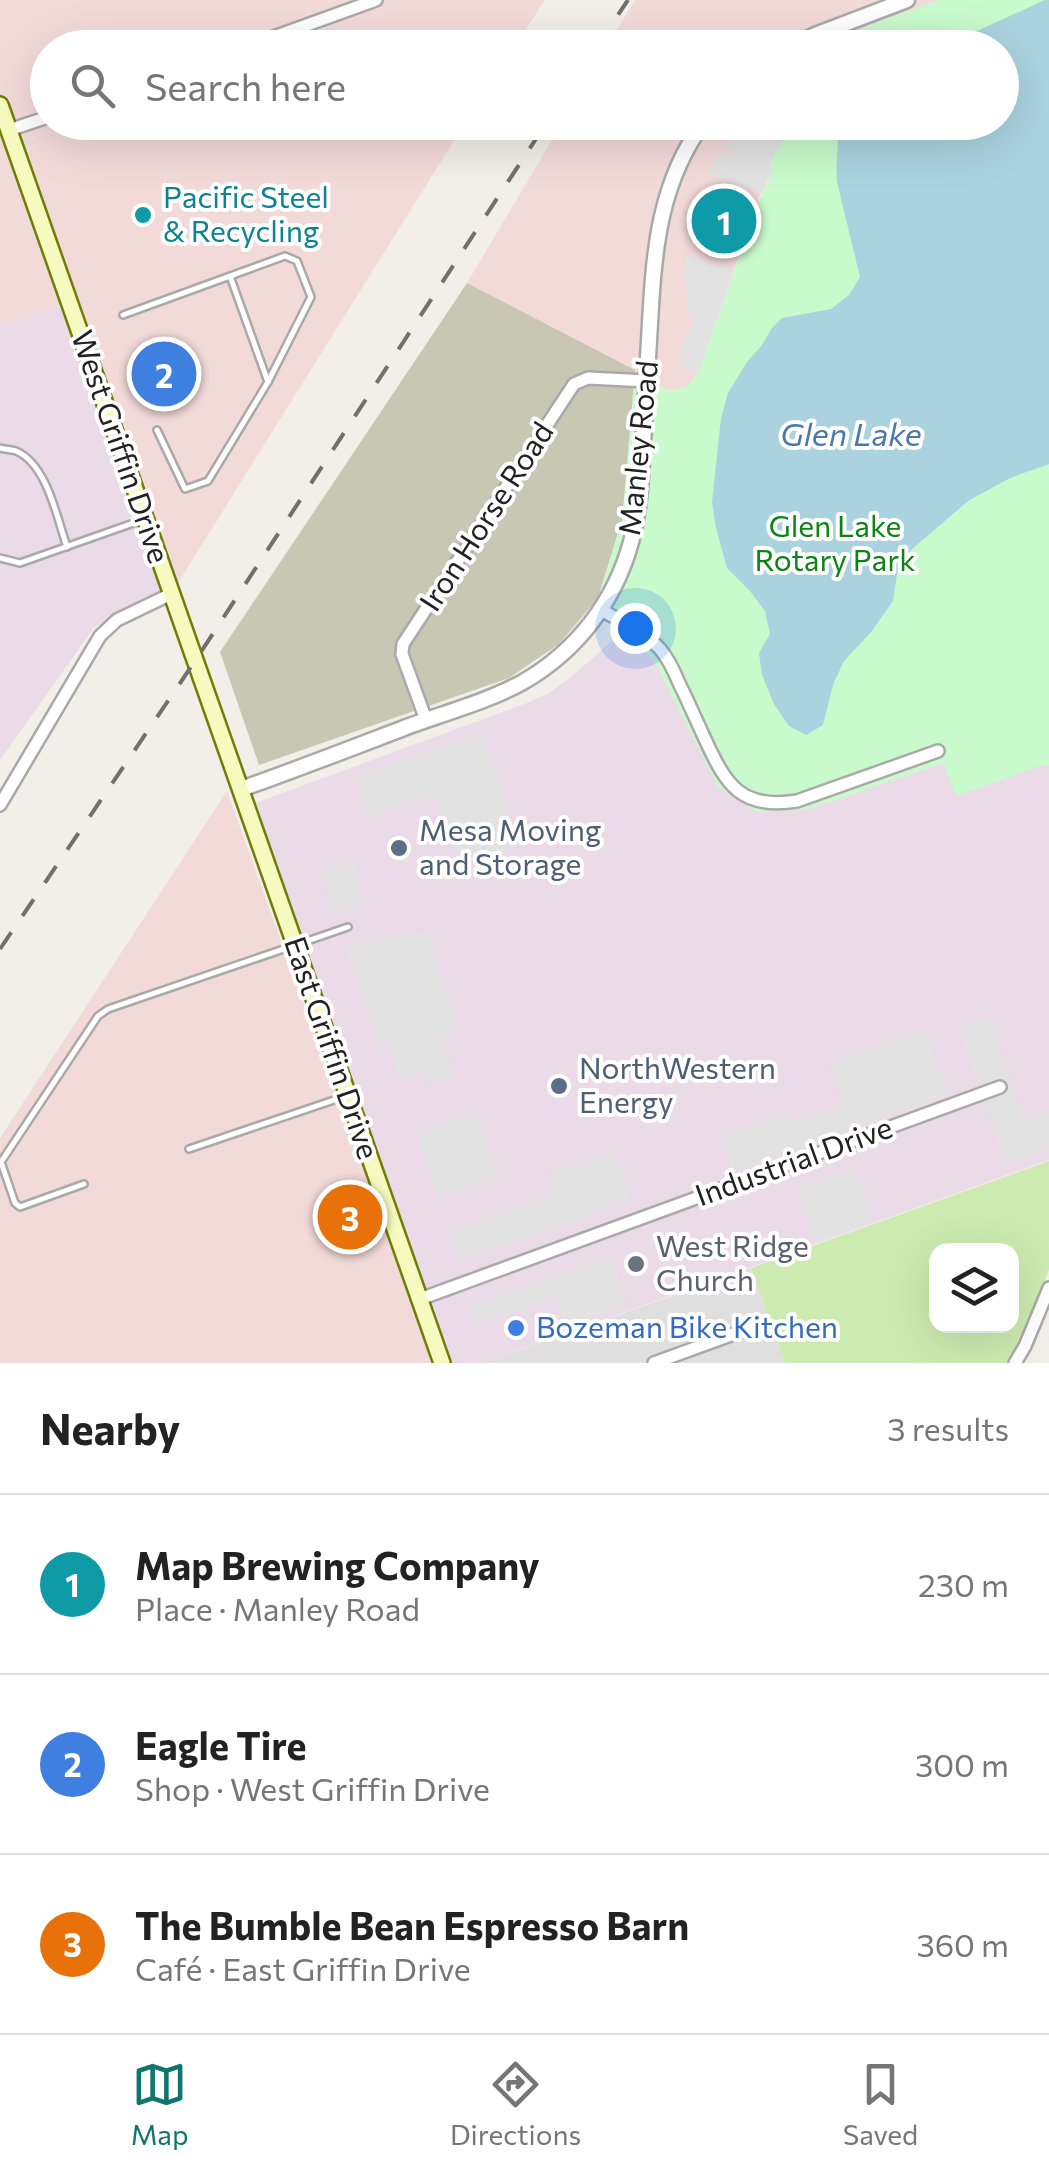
<!DOCTYPE html>
<html lang="en">
<head>
<meta charset="utf-8">
<style>
  body { margin:0; font-family:Commissioner,sans-serif; background:#f2f2f2; color:#222 }
  .controls { position:absolute; right:30px; bottom:30px; display:grid; overflow:hidden; border-radius:20px; box-shadow:0 10px 40px #0002 }
  .controls button { width:90px; height:90px; display:grid; place-items:center; padding:0; border:0; border-bottom:2px solid #e0e0e0; background:#fff; color:#222; font:50px sans-serif }
  .you { position:absolute; left:635px; top:628px; width:35px; height:35px; margin:-25px; border:8px solid #fff; border-radius:50%; background:#1a73e8; box-shadow:0 0 0 15px #1a73e833 }
  .badge { display:grid; place-items:center; width:65px; height:65px; border-radius:50%; background:#0f766e; color:#fff; font-size:32px; font-weight:700 }
  .pin { position:absolute; translate:-50% -50%; border:5px solid #fff; box-shadow:0 2px 10px #0006 }
  .list { margin:0; padding:0; list-style:none }
  h2 { display:flex; justify-content:space-between; align-items:center; height:130px; margin:0; padding:0 40px; font-size:42px }
  h2 small { font-size:32px; font-weight:400; color:#767676 }
  .list li { display:grid; grid-template-columns:65px 1fr auto; gap:30px; align-items:center; box-sizing:border-box; height:180px; padding:0 40px; border-top:2px solid #e0e0e0 }
  .list b { display:block; font-size:38px; white-space:nowrap }
  .list p { margin:0; font-size:32px; white-space:nowrap; color:#767676 }
  .list em { font-size:32px; font-style:normal; color:#767676 }
  .icon { flex:none; width:55px; height:55px; fill:none; stroke:currentColor; stroke-width:2; stroke-linecap:round; stroke-linejoin:round }
  .map { position:relative; flex:none; width:1049px; height:1363px; overflow:hidden }
  .search { position:absolute; background:#fff; box-shadow:0 10px 40px #0002; left:30px; right:30px; top:30px; height:110px; display:flex; align-items:center; gap:25px; box-sizing:border-box; padding:0 35px; border-radius:55px; color:#767676; font-size:38px }
  .sheet { height:670px; background:#fff }
  nav { display:flex; justify-content:space-around; align-items:center; box-sizing:border-box; height:140px; border-top:2px solid #e0e0e0; background:#fff; font-size:28px; color:#767676 }
  nav a { display:grid; justify-items:center; gap:5px }
  nav .on { color:#0f766e }
  .map>svg:first-child { display:block }
  .residential { fill:#e0dfdf }
  .commercial { fill:#f2dad9 }
  .industrial { fill:#ebdbe8 }
  .construction { fill:#c7c7b4 }
  .grass { fill:#cdebb0; fill-rule:evenodd }
  .park { fill:#c8facc }
  .parking { fill:#e2e2e2 }
  .water { fill:#aad3df }
  .lines { fill:none; stroke-linecap:round; stroke-linejoin:round }
  .service-casing { stroke:#a9a9a9; stroke-width:10 }
  .minor-casing { stroke:#a9a9a9; stroke-width:16 }
  .tertiary-casing { stroke:#a9a9a9; stroke-width:19 }
  .secondary-casing { stroke:#707d05; stroke-width:20 }
  .service { stroke:#fff; stroke-width:5 }
  .minor { stroke:#fff; stroke-width:11 }
  .tertiary { stroke:#fff; stroke-width:14 }
  .secondary { stroke:#f7fabf; stroke-width:15 }
  .rail { stroke:#707070; stroke-width:4; stroke-dasharray:20 20; stroke-linecap:butt }
  .culture-dot { fill:#0f9aa8; stroke:#fff; stroke-width:4 }
  .service-dot { fill:#5c6f8a; stroke:#fff; stroke-width:4 }
  .worship-dot { fill:#6b7280; stroke:#fff; stroke-width:4 }
  .shop-dot { fill:#3f7fe0; stroke:#fff; stroke-width:4 }
  .labels { text-anchor:middle; stroke-width:8; stroke-linejoin:round; paint-order:stroke }
  .culture-label { font-size:30px; fill:#0d838f; stroke:#fff; text-anchor:start }
  .street-label { font-size:30px; fill:#222; stroke:#fff }
  .park-label { font-size:30px; fill:#0c8416; stroke:#fff }
  .service-label { font-size:30px; fill:#4e5e75; stroke:#fff; text-anchor:start }
  .worship-label { font-size:30px; fill:#5b616d; stroke:#fff; text-anchor:start }
  .shop-label { font-size:30px; fill:#366cbe; stroke:#fff; text-anchor:start }
  .water-label { font-size:32px; font-style:italic; fill:#4a7aab; stroke:#fff }
</style>
</head>
<body>
<div class="map">
<svg width="1049" height="1363" viewBox="0 0 1049 1363">
  <rect width="100%" height="100%" fill="#f2efe9"/>
  <path class="residential" d="M751,1268l34,95h-302z"/>
  <g class="commercial">
    <path d="M0,0h545l-31,47 -466,1v74l417,1 -294,471 -102,-291 -69,22z"/>
    <path d="M635,0h303l-126,47 -206,1z"/>
    <path d="M562,123h223l-87,250 -12,15 -17,3 -34,-21 -168,-87z"/>
    <path d="M227,791l116,322 10,-3 89,253h-442v-225z"/>
  </g>
  <g class="industrial">
    <path d="M69,303l102,291 -76,32 -95,134v-435z"/>
    <path d="M615,638l12,1 25,18 24,44 129,109 138,-47 106,2v395l-566,203h-41l-195,-557 280,-103 22,-10 21,-15z"/>
  </g>
  <path class="construction" d="M467,283l168,87 1,21 -14,129 -24,78 -39,46 -50,34 -250,87 -39,-113z"/>
  <path class="grass" d="M1049,1161v109l-32,79 -11,14h-221l-34,-95zM936,1250h76v76h-76z"/>
  <path class="park" d="M938,0h111v765h-7l-86,31 -13,-33 -138,47 -48,2 -39,-25 -66,-130 -25,-18 -12,-1 -16,-40 23,-78 13,-150 34,21 17,-4 12,-14 67,-187 3,-2 5,-13 -3,-4 5,-17 4,-1 6,-26 217,-1v-74l-190,-1z"/>
  <g class="parking">
    <path d="M744,123h41l-6,26 -4,1 -5,17 3,4 -11,22 -53,-18 9,-23 13,2v-4l-6,-4z"/>
    <path d="M688,255l46,16 -36,102 -22,-9 18,-46 -1,-3 -6,-1 1,-32 -5,-2 2,-17z"/>
    <path d="M483,733l38,112 -62,21 -25,-72 -65,22 -14,-39z"/>
    <path d="M352,862l14,39 -33,11 -13,-39z"/>
    <path d="M427,934l33,95 -19,7 14,39 -26,9 -4,-12 -24,8 -12,-37 -9,3 -33,-97 37,-13z"/>
    <path d="M989,1017l35,102 25,-8v37l-43,15 -46,-137z"/>
    <path d="M926,1029l23,66 -217,75 -12,-34 71,-24 4,10 48,-17 -14,-42z"/>
    <path d="M476,1112l23,65 -61,21 -22,-66z"/>
    <path d="M614,1151l17,49 -172,62 -11,-30 106,-39 -6,-19z"/>
    <path d="M855,1167l19,55 -59,21 -19,-55z"/>
    <path d="M611,1256l16,49 -61,22 -11,-29 -78,27 -7,-19z"/>
  </g>
  <path class="water" d="M1045,0h4v464l-39,14 -42,23 -57,49 -14,24 -4,27 -21,30 -28,30 -10,21 -11,43 -17,10 -17,-9 -15,-22 -12,-29 -3,-22 11,-19 -5,-23 -15,-20 -23,-23 -11,-40 -4,-26 9,-84 7,-25 19,-31 15,-17 10,-17 10,-10 49,-9 18,-14 11,-18 -23,-95c-2,-20 3,-39 0,-59l165,-1v-74l-60,-1 6,-7 10,-4 21,-6z"/>
  <g class="lines">
    <g class="service-casing">
      <g id="service">
        <path d="M230,276l38,106"/>
        <path d="M123,315l162,-59 12,5 14,36 -43,85 -60,99 -23,8 -28,-59"/>
        <path d="M0,448c2,1 14,2 16,3 31,13 41,67 51,96"/>
        <path d="M0,558l20,5 122,-43"/>
        <path d="M189,1149l154,-52"/>
        <path d="M84,1184l-64,23 -5,-4 -14,-41 97,-146 10,-7 240,-82"/>
      </g>
    </g>
    <g class="minor-casing">
      <g id="minor">
        <path d="M243,48l133,-48"/>
        <path d="M9,130l39,-13"/>
        <path d="M602,610c19,12 42,22 58,39 8,9 14,22 19,34 9,18 17,37 26,56 21,46 36,71 92,62l141,-50"/>
        <path d="M426,720l-24,-66 1,-10 171,-260 14,-6 59,3"/>
        <path d="M0,805l100,-169 17,-16 54,-26"/>
        <path d="M420,1299l580,-212"/>
        <path d="M654,1363l110,-40"/>
        <path d="M1015,1363l10,-17 24,-58"/>
      </g>
    </g>
    <g class="tertiary-casing">
      <g id="tertiary">
        <path d="M789,48l26,-13 92,-35"/>
        <path d="M241,789c54,-19 108,-40 163,-61 37,-14 85,-27 119,-46 54,-31 92,-81 108,-140 9,-32 10,-65 12,-98 2,-40 5,-80 7,-121 4,-72 9,-141 54,-201"/>
      </g>
    </g>
    <g class="secondary-casing">
      <path id="secondary" d="M0,105l442,1258"/>
    </g>
    <use href="#service" class="service"/>
    <use href="#minor" class="minor"/>
    <use href="#tertiary" class="tertiary"/>
    <use href="#secondary" class="secondary"/>
    <g class="rail">
      <path d="M596,48l32,-48"/>
      <path d="M0,949l195,-288 352,-539"/>
    </g>
  </g>
  <circle class="culture-dot" cx="143" cy="215" r="10"/>
  <g class="service-dot">
    <circle cx="399" cy="848" r="10"/>
    <circle cx="559" cy="1086" r="10"/>
  </g>
  <circle class="worship-dot" cx="636" cy="1264" r="10"/>
  <circle class="shop-dot" cx="516" cy="1328" r="10"/>
  <g class="labels">
    <g class="culture-label">
      <text x="163" y="208">Pacific Steel<tspan x="163" dy="34">&amp; Recycling</tspan></text>
    </g>
    <g class="street-label">
      <text transform="translate(120 447) rotate(71)" y="10">West Griffin Drive</text>
      <text transform="translate(639 448) rotate(-84)" y="10">Manley Road</text>
      <text transform="translate(487 517) rotate(-57)" y="10">Iron Horse Road</text>
      <text transform="translate(331 1048) rotate(71)" y="10">East Griffin Drive</text>
      <text transform="translate(794 1162) rotate(-20)" y="10">Industrial Drive</text>
    </g>
    <g class="park-label">
      <text x="835" y="537">Glen Lake<tspan x="835" dy="34">Rotary Park</tspan></text>
    </g>
    <g class="service-label">
      <text x="419" y="841">Mesa Moving<tspan x="419" dy="34">and Storage</tspan></text>
      <text x="579" y="1079">NorthWestern<tspan x="579" dy="34">Energy</tspan></text>
    </g>
    <g class="worship-label">
      <text x="656" y="1257">West Ridge<tspan x="656" dy="34">Church</tspan></text>
    </g>
    <g class="shop-label">
      <text x="536" y="1338">Bozeman Bike Kitchen</text>
    </g>
    <g class="water-label">
      <text x="851" y="446">Glen Lake</text>
    </g>
  </g>
</svg>
<div class="controls">
<button><svg class="icon" aria-label="layers" viewBox="0 0 24 24"><path d="M12 4l9 5-9 5-9-5zM3 14l9 5 9-5"/></svg></button>
</div>
<div class="you"></div>
<div class="pin badge" style="left:724px;top:221px;background:#0f9aa8">1</div>
<div class="pin badge" style="left:164px;top:374px;background:#3f7fe0">2</div>
<div class="pin badge" style="left:350px;top:1217px;background:#e8710a">3</div>
<div class="search"><svg class="icon" aria-label="search" viewBox="0 0 24 24"><circle cx="10" cy="10" r="6"/><path d="M15 15l6 6"/></svg>Search here</div>
</div>
<section class="sheet">
<h2>Nearby<small>3 results</small></h2>
<ul class="list">
<li><span class="badge" style="background:#0f9aa8">1</span><div><b>Map Brewing Company</b><p>Place · Manley Road</p></div><em>230 m</em></li>
<li><span class="badge" style="background:#3f7fe0">2</span><div><b>Eagle Tire</b><p>Shop · West Griffin Drive</p></div><em>300 m</em></li>
<li><span class="badge" style="background:#e8710a">3</span><div><b>The Bumble Bean Espresso Barn</b><p>Café · East Griffin Drive</p></div><em>360 m</em></li>
</ul>
</section>
<nav>
<a class="on"><svg class="icon" aria-label="map" viewBox="0 0 24 24"><path d="M3 6l6-2 6 2 6-2v14l-6 2-6-2-6 2zM9 4v14M15 6v14"/></svg>Map</a>
<a><svg class="icon" aria-label="directions" viewBox="0 0 24 24"><path d="M12 3l9 9-9 9-9-9zM9 14v-3h6M13 9l2 2-2 2"/></svg>Directions</a>
<a><svg class="icon" aria-label="saved" viewBox="0 0 24 24"><path d="M7 4h10v16l-5-4-5 4z"/></svg>Saved</a>
</nav>
</body>
</html>
